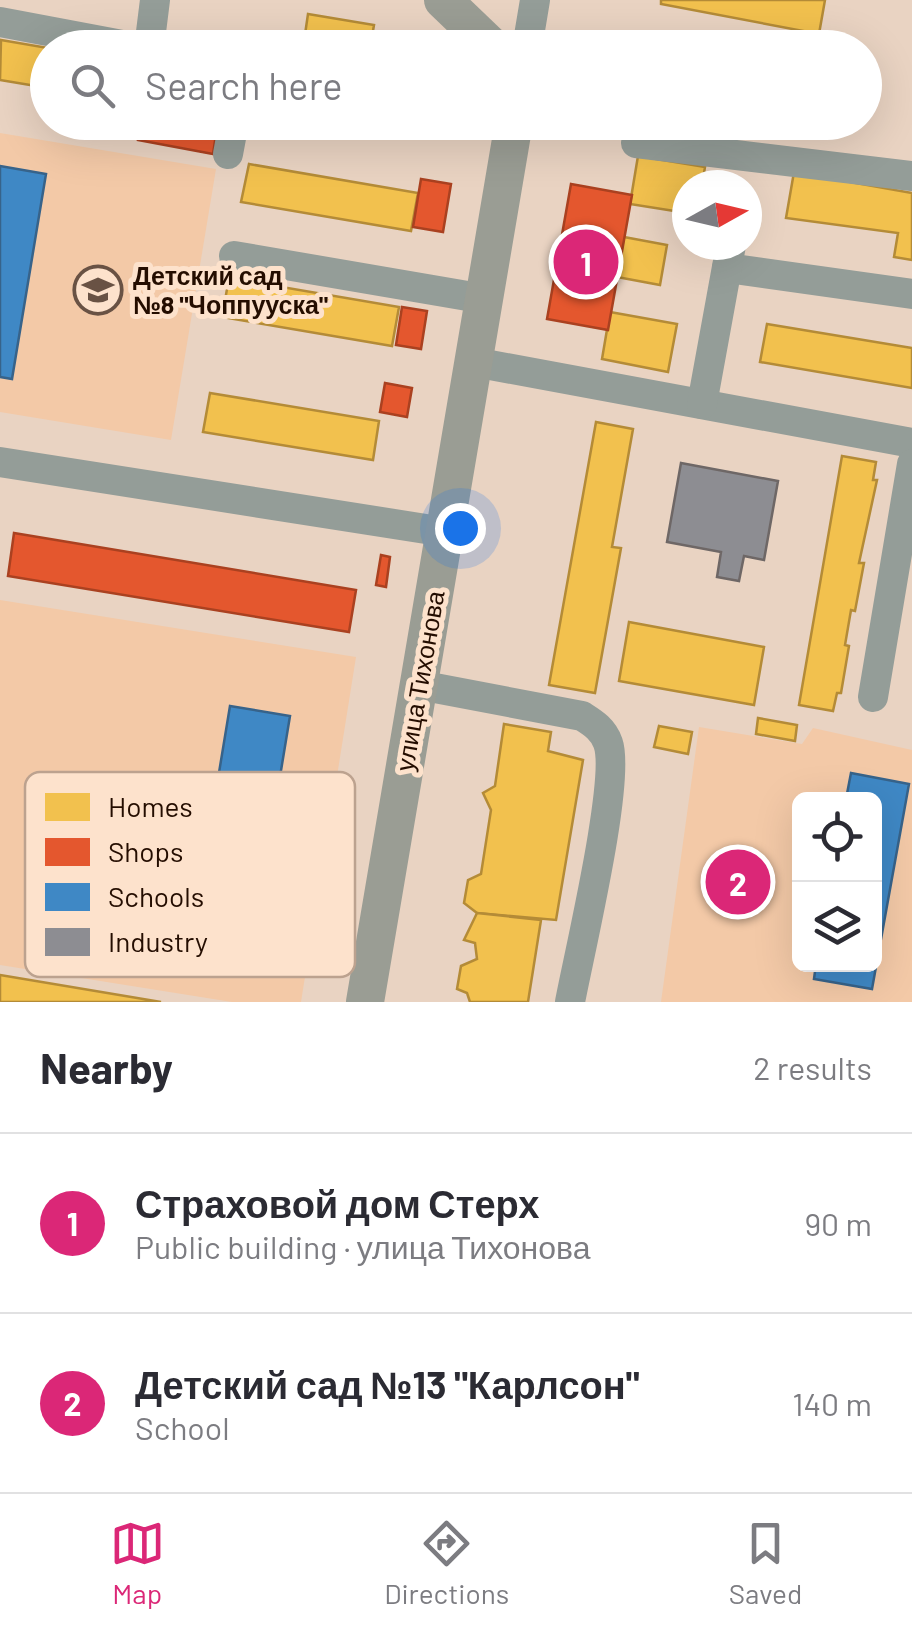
<!DOCTYPE html>
<html lang="en">
<head>
<meta charset="utf-8">
<style>
  body { margin:0; font-family:Barlow,sans-serif; background:#f2f2f3; color:#2b2b33 }
  .controls { position:absolute; right:30px; bottom:30px; display:grid; overflow:hidden; border-radius:15px; box-shadow:0 10px 40px #0002 }
  .controls button { width:90px; height:90px; display:grid; place-items:center; padding:0; border:0; border-bottom:2px solid #e1e1e2; background:#fff; color:#2b2b33; font:50px sans-serif }
  .compass { position:absolute; left:672px; top:170px; width:90px; height:90px; border-radius:50%; background:#fff; box-shadow:0 10px 40px #0002; rotate:82deg }
  .you { position:absolute; left:460px; top:528px; width:35px; height:35px; margin:-25px; border:8px solid #fff; border-radius:50%; background:#1a73e8; box-shadow:0 0 0 15px #1a73e833 }
  .badge { display:grid; place-items:center; width:65px; height:65px; border-radius:50%; background:#db2777; color:#fff; font-size:32px; font-weight:700 }
  .pin { position:absolute; translate:-50% -50%; border:5px solid #fff; box-shadow:0 2px 10px #0006 }
  .list { margin:0; padding:0; list-style:none }
  h2 { display:flex; justify-content:space-between; align-items:center; height:130px; margin:0; padding:0 40px; font-size:42px }
  h2 small { font-size:32px; font-weight:400; color:#7c7c81 }
  .list li { display:grid; grid-template-columns:65px 1fr auto; gap:30px; align-items:center; box-sizing:border-box; height:180px; padding:0 40px; border-top:2px solid #e1e1e2 }
  .list b { display:block; font-size:38px; white-space:nowrap }
  .list p { margin:0; font-size:32px; white-space:nowrap; color:#7c7c81 }
  .list em { font-size:32px; font-style:normal; color:#7c7c81 }
  .icon { flex:none; width:55px; height:55px; fill:none; stroke:currentColor; stroke-width:2; stroke-linecap:round; stroke-linejoin:round }
  .map { position:relative; flex:none; width:912px; height:1002px; overflow:hidden }
  .search { position:absolute; background:#fff; box-shadow:0 10px 40px #0002; left:30px; right:30px; top:30px; height:110px; display:flex; align-items:center; gap:25px; box-sizing:border-box; padding:0 35px; border-radius:55px; color:#7c7c81; font-size:38px }
  .sheet { height:490px; background:#fff }
  nav { display:flex; justify-content:space-around; align-items:center; box-sizing:border-box; height:140px; border-top:2px solid #e1e1e2; background:#fff; font-size:28px; color:#7c7c81 }
  nav a { display:grid; justify-items:center; gap:5px }
  nav .on { color:#db2777 }
  .map>svg:first-child { display:block }
  .built { fill:#f3c9a7; fill-rule:evenodd }
  .homes { fill:#f2c14e; stroke:#b48b37; stroke-width:2.5 }
  .shops { fill:#e4572e; stroke:#aa4120; stroke-width:2.5 }
  .schools { fill:#3f88c5; stroke:#37638a; stroke-width:2.5 }
  .industry { fill:#8d8d92; stroke:#6e6766; stroke-width:2.5 }
  .lines { fill:none; stroke-linecap:round; stroke-linejoin:round }
  .minor { stroke:#949d98; stroke-width:30 }
  .major { stroke:#9a9d94; stroke-width:38 }
  .labels { text-anchor:middle; stroke-width:10; stroke-linejoin:round; paint-order:stroke }
  .poi-label { font-size:25px; font-weight:bold; fill:#240d00; stroke:#fde2cc; text-anchor:start }
  .street-label { font-size:25px; fill:#240d00; stroke:#fde2cc }
  .key { fill:#fde2cc; stroke:#bca28f; stroke-width:2.5 }
  .key-label { font-size:28px; fill:#240d00 }
</style>
</head>
<body>
<div class="map">
<svg width="912" height="1002" viewBox="0 0 912 1002">
  <rect width="100%" height="100%" fill="#e9d3c2"/>
  <g class="built">
    <path d="M0,133l216,36 -45,271 -171,-28z"/>
    <path d="M0,600l356,57 -55,345h-69l-232,-37z"/>
    <path d="M699,727l103,17 11,-16 99,22v252h-251zM800,799h74v165h-74z"/>
  </g>
  <g class="homes">
    <path d="M661,0h164l-6,34 -158,-30z"/>
    <path d="M308,14l66,11 -4,23h-67z"/>
    <path d="M1,40l47,8v40l-48,-8z"/>
    <path d="M638,156l67,11 -3,18h-15v28l-57,-9z"/>
    <path d="M249,164l169,29 -7,38 -170,-29z"/>
    <path d="M794,172l118,21v67l-18,-3 4,-24 -112,-15z"/>
    <path d="M624,237l43,8 -7,40 -43,-8z"/>
    <path d="M229,278l170,29 -7,39 -170,-29z"/>
    <path d="M610,312l67,12 -9,48 -66,-13z"/>
    <path d="M767,324l145,24v40l-152,-26z"/>
    <path d="M210,393l169,28 -6,39 -170,-28z"/>
    <path d="M596,422l37,7 -21,118 9,1 -26,145 -46,-8z"/>
    <path d="M842,456l34,6 -3,18h4l-18,83h5l-9,48 -4,-1 -6,35 4,1 -8,47h-4l-4,18 -34,-6z"/>
    <path d="M629,622l135,25 -10,58 -135,-24z"/>
    <path d="M758,718l39,7 -2,16 -39,-7z"/>
    <path d="M504,724l47,8 -3,19 35,9 -27,160 -79,-7 -13,-10 4,-23 13,-6 10,-64 -8,-17 12,-7z"/>
    <path d="M659,726l33,6 -4,22 -34,-7z"/>
    <path d="M477,913l64,7 -13,82h-58l-3,-9 -10,-4 4,-23 16,-7 -2,-16 -11,-3z"/>
    <path d="M0,975l161,27h-161z"/>
  </g>
  <g class="shops">
    <path d="M141,122h77l-5,32 -75,-14z"/>
    <path d="M421,179l30,5 -8,48 -30,-5z"/>
    <path d="M571,184l61,11 -24,135 -61,-11z"/>
    <path d="M402,307l25,4 -6,38 -25,-4z"/>
    <path d="M385,383l27,5 -5,29 -27,-5z"/>
    <path d="M14,533l342,57 -7,42 -341,-56z"/>
    <path d="M381,555l9,2 -4,30 -10,-2z"/>
  </g>
  <g class="schools">
    <path d="M0,166l46,8 -34,205 -12,-2z"/>
    <path d="M230,706l60,10 -34,206 -60,-10z"/>
    <path d="M851,773l58,11 -37,205 -58,-10 2,-15h58v-165h-28z"/>
  </g>
  <path class="industry" d="M681,463l97,18 -14,79 -20,-4 -5,25 -22,-4 4,-25 -54,-10z"/>
  <g class="lines">
    <g class="minor">
      <path d="M0,22l138,26"/>
      <path d="M149,48l6,-48"/>
      <path d="M527,48l8,-48"/>
      <path d="M636,143l276,33"/>
      <path d="M228,154l6,-32"/>
      <path d="M234,256l251,43"/>
      <path d="M727,268l185,26"/>
      <path d="M474,362l438,81"/>
      <path d="M702,404l29,-159"/>
      <path d="M0,462l445,70"/>
      <path d="M419,685l163,31c11,7 21,13 26,27 13,36 -29,211 -38,259"/>
      <path d="M873,697l39,-233"/>
    </g>
    <g class="major">
      <path d="M443,0l50,48"/>
      <path d="M365,1002l149,-880"/>
    </g>
  </g>
  <defs>
    <g id="school-ring" transform="scale(2.5)"><circle r="9.5" fill="#fde2cc" stroke="#695244" stroke-width="1.5"/><path d="M0-5L7-2L0 1L-7-2ZM-4 1L0 2.5L4 1V4Q0 6-4 4Z" fill="#695244"/></g>
  </defs>
  <g fill-rule="evenodd">
    <use href="#school-ring" x="98" y="290"/>
  </g>
  <g class="labels">
    <g class="poi-label">
      <text x="133" y="285">Детский сад<tspan x="133" dy="29">№8 "Чоппууска"</tspan></text>
    </g>
    <g class="street-label">
      <text transform="translate(420 681) rotate(-80)" y="9">улица Тихонова</text>
    </g>
  </g>
  <rect x="25" y="772" width="330" height="205" rx="15" class="key"/>
  <rect x="45" y="793" width="45" height="28" fill="#f2c14e"/>
  <rect x="45" y="838" width="45" height="28" fill="#e4572e"/>
  <rect x="45" y="883" width="45" height="28" fill="#3f88c5"/>
  <rect x="45" y="928" width="45" height="28" fill="#8d8d92"/>
  <g class="key-label">
    <text x="108" y="817">Homes</text>
    <text x="108" y="862">Shops</text>
    <text x="108" y="907">Schools</text>
    <text x="108" y="952">Industry</text>
  </g>
</svg>
<div class="controls">
<button><svg class="icon" aria-label="locate" viewBox="0 0 24 24"><circle cx="12" cy="12" r="6"/><path d="M12 2v4M12 18v4M2 12h4M18 12h4"/></svg></button>
<button><svg class="icon" aria-label="layers" viewBox="0 0 24 24"><path d="M12 4l9 5-9 5-9-5zM3 14l9 5 9-5"/></svg></button>
</div>
<svg class="compass" viewBox="-18 -18 36 36"><path d="M0-13l5 13h-10z" fill="#e53935"/><path d="M0 13l5-13h-10z" fill="#7c7c81"/></svg>
<div class="you"></div>
<div class="pin badge" style="left:586px;top:262px">1</div>
<div class="pin badge" style="left:738px;top:882px">2</div>
<div class="search"><svg class="icon" aria-label="search" viewBox="0 0 24 24"><circle cx="10" cy="10" r="6"/><path d="M15 15l6 6"/></svg>Search here</div>
</div>
<section class="sheet">
<h2>Nearby<small>2 results</small></h2>
<ul class="list">
<li><span class="badge">1</span><div><b>Страховой дом Стерх</b><p>Public building · улица Тихонова</p></div><em>90 m</em></li>
<li><span class="badge">2</span><div><b>Детский сад №13 &quot;Карлсон&quot;</b><p>School</p></div><em>140 m</em></li>
</ul>
</section>
<nav>
<a class="on"><svg class="icon" aria-label="map" viewBox="0 0 24 24"><path d="M3 6l6-2 6 2 6-2v14l-6 2-6-2-6 2zM9 4v14M15 6v14"/></svg>Map</a>
<a><svg class="icon" aria-label="directions" viewBox="0 0 24 24"><path d="M12 3l9 9-9 9-9-9zM9 14v-3h6M13 9l2 2-2 2"/></svg>Directions</a>
<a><svg class="icon" aria-label="saved" viewBox="0 0 24 24"><path d="M7 4h10v16l-5-4-5 4z"/></svg>Saved</a>
</nav>
</body>
</html>
